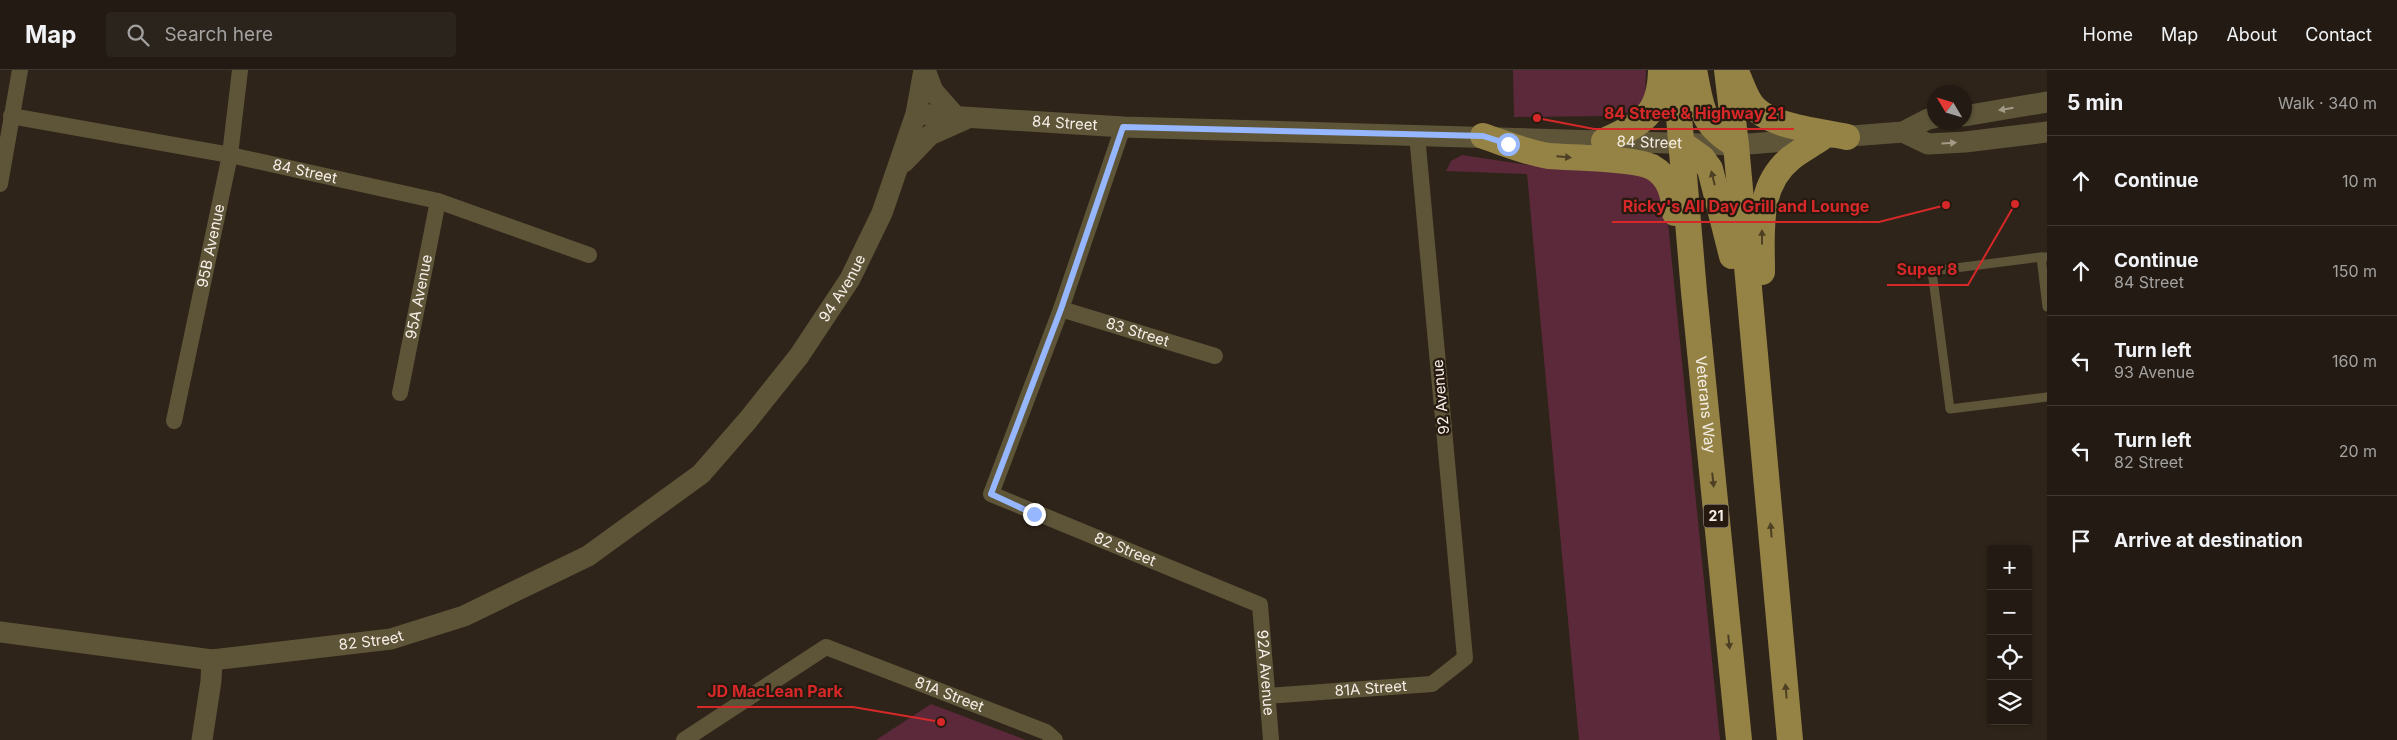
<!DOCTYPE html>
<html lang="en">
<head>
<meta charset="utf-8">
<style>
  body { margin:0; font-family:Inter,sans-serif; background:#2b241c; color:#f1f3f6 }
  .controls { position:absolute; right:15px; bottom:15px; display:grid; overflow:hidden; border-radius:5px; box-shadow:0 1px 4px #0004 }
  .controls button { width:45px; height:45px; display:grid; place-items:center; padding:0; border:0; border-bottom:1px solid #403933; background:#231b13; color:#f1f3f6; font:25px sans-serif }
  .compass { position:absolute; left:1927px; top:15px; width:45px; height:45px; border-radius:50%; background:#231b13; box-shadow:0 1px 4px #0004; rotate:308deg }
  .stop { position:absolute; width:15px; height:15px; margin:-11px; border:4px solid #96b6fd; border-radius:50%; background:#fff }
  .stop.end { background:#96b6fd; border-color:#fff; box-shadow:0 1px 5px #0008 }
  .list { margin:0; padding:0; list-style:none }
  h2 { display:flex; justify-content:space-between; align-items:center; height:65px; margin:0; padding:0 20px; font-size:21px }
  h2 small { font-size:16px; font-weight:400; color:#a3a1a0 }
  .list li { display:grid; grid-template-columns:32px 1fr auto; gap:15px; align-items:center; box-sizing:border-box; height:90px; padding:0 20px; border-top:1px solid #403933 }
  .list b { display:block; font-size:19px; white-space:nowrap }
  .list p { margin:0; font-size:16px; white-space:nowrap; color:#a3a1a0 }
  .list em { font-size:16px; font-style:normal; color:#a3a1a0 }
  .icon { flex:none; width:28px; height:28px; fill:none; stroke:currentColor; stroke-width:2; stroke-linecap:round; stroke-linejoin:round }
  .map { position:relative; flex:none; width:2047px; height:670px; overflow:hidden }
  header { display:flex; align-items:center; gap:30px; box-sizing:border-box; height:70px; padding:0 25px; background:#231b13; border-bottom:1px solid #403933 }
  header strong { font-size:24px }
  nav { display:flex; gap:28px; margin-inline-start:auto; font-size:18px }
  .search { width:350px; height:45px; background:#2b241c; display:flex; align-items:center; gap:12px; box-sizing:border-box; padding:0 18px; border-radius:5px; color:#a3a1a0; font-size:19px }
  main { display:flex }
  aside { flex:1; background:#231b13 }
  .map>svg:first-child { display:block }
  .green { fill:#5c293b }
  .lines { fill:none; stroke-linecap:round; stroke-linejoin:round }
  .service { stroke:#5e5539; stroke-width:9 }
  .minor { stroke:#5e5539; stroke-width:16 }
  .tertiary { stroke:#5e5539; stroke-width:21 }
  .primary { stroke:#958345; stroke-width:26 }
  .oneway { fill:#a39a88 }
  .oneway2 { fill:#4d3f23 }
  .route { stroke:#96b6fd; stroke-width:6 }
  .labels { text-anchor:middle; stroke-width:4.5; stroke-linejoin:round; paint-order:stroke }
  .shield { fill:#261a10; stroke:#b8afa7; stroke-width:1 }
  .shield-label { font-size:14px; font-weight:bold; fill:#f7efe8 }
  .street-label { font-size:15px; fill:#f7efe8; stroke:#261a10 }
  .leader { fill:none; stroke:#d62828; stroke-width:2 }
  .callout-dot { fill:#d62828; stroke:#261a10; stroke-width:2 }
  .callout-label { font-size:16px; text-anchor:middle; font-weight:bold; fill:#d62828; stroke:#261a10; stroke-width:4.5; stroke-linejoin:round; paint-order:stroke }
</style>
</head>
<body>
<header>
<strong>Map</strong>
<div class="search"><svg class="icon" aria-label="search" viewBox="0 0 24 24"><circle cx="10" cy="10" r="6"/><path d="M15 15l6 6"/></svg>Search here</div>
<nav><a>Home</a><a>Map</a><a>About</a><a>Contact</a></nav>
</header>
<main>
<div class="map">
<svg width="2047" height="670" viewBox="0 0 2047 670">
  <rect width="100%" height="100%" fill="#2f2419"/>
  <g class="green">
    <path d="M1513,0h133l-1,25 -9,16 -31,5 -91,1z"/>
    <path d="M1462,85l66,10 118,7 15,16 6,25 53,527h-141l-52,-566 -81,-3 5,-10z"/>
    <path d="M931,634l95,36h-150z"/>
  </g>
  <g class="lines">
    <g class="service">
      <path d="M2041,187l-109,14 18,138 97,-12"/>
      <path d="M2047,187h-6l6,50"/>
    </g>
    <g class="minor">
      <path id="s1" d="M11,46l219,39 208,46 151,54"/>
      <path id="s2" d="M1123,57l-62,182 -70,185 269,111 11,135"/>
      <path d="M0,114l20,-114"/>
      <path id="s3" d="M1061,239l154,47"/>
      <path id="s4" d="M400,323l38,-192"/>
      <path id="s5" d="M174,351l56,-266 10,-85"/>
      <path id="s6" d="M1267,626l165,-12 33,-26 -48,-523"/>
      <path id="s7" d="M684,670l142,-93 220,85 9,8"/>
    </g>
    <g class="tertiary">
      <path d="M925,0l8,21 22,25"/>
      <path id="s8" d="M916,44l207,13 613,18 167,-13 25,-13 6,-1"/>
      <path d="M1964,46l83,-14"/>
      <path d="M1903,62l25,12 37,-2 82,-10"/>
      <path d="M904,92l26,-27 36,-16"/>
      <path id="s9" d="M0,562l212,28 179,-21 73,-23 124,-60 113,-82 47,-54 51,-64 51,-77 32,-66 34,-99 8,-44"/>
      <path d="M202,670l9,-59 1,-21"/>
    </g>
    <g class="primary">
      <path id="s10" d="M1675,0l19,222 45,448"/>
      <path d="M1694,0c8,38 6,54 42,75"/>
      <path d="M1727,0l9,75 54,595"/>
      <path d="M1735,0c6,11 9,25 17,35 17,22 68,26 95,32"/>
      <path d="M1483,66c21,7 44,17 66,20 24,2 85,2 103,11 18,10 22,28 23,46"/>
      <path d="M1604,71c38,-18 56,-25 57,-71"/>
      <path d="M1681,73l21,15 8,11 22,87"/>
      <path d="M1762,202c0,-40 -6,-86 29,-114 9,-7 20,-13 29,-19"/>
    </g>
  </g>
  <defs><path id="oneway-solid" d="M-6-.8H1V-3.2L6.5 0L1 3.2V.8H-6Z" transform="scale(1.25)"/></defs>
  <g class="oneway">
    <use href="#oneway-solid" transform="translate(2006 39) rotate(171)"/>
    <use href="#oneway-solid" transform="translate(1949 73) rotate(-3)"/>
  </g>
  <g class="oneway2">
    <use href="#oneway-solid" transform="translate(1564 87) rotate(5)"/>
    <use href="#oneway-solid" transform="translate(1713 108) rotate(-104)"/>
    <use href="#oneway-solid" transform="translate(1762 167) rotate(-90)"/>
    <use href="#oneway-solid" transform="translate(1713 410) rotate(84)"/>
    <use href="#oneway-solid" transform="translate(1771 460) rotate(-95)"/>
    <use href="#oneway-solid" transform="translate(1729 572) rotate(84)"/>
    <use href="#oneway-solid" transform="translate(1786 621) rotate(-95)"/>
  </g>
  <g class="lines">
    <path class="route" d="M1034,444l-43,-20 70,-185 62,-182 360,9 25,8"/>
  </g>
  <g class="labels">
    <rect class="shield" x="1703.5" y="434.5" width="25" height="23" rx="4"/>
    <g class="shield-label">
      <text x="1716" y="451">21</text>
    </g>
    <g class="street-label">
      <text dy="5" stroke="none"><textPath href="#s8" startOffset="149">84 Street</textPath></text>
      <text dy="5" stroke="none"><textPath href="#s8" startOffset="734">84 Street</textPath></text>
      <text dy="5" stroke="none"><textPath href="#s1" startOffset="299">84 Street</textPath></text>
      <text dy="5" stroke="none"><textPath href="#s5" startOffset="179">95B Avenue</textPath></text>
      <text dy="5" stroke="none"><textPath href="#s9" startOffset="982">94 Avenue</textPath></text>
      <text dy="5" stroke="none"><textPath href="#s4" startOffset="98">95A Avenue</textPath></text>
      <text dy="5" stroke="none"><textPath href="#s3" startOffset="80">83 Street</textPath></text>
      <text transform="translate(1441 327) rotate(-95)" y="5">92 Avenue</text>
      <text dy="5" stroke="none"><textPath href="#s10" startOffset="336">Veterans Way</textPath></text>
      <text dy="5" stroke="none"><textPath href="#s2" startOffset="535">82 Street</textPath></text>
      <text dy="5" stroke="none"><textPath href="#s9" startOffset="374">82 Street</textPath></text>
      <text dy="5" stroke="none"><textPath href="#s2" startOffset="749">92A Avenue</textPath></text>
      <text dy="5" stroke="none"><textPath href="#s6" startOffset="104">81A Street</textPath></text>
      <text dy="5" stroke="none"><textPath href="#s7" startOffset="302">81A Street</textPath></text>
    </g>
  </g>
  <path class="leader" d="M1537 48L1594 59H1794M1946 135L1879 152H1612M2015 134L1968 215H1887M941 652L853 637H697"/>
  <g class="callout-dot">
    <circle cx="1537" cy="48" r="5"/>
    <circle cx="1946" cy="135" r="5"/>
    <circle cx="2015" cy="134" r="5"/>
    <circle cx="941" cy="652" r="5"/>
  </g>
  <g class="callout-label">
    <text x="1694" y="49">84 Street &amp; Highway 21</text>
    <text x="1746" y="142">Ricky's All Day Grill and Lounge</text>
    <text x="1927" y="205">Super 8</text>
    <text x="775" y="627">JD MacLean Park</text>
  </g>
</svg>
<div class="controls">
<button>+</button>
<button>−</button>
<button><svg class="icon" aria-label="locate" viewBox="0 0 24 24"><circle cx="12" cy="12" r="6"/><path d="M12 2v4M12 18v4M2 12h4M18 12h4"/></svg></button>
<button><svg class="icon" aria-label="layers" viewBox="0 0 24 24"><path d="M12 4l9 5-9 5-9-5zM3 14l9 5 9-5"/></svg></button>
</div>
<svg class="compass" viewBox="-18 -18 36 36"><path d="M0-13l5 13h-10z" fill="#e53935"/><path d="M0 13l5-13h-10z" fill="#a3a1a0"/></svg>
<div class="stop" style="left:1508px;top:74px"></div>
<div class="stop end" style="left:1034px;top:444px"></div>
</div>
<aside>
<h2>5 min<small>Walk · 340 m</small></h2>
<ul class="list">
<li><svg class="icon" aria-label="ahead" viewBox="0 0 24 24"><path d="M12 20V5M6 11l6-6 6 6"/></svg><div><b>Continue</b></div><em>10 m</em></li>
<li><svg class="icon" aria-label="ahead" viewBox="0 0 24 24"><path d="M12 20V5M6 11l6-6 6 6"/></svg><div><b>Continue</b><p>84 Street</p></div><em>150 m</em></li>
<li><svg class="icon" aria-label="left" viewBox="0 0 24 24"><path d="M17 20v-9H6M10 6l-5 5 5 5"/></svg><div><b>Turn left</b><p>93 Avenue</p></div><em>160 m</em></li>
<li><svg class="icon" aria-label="left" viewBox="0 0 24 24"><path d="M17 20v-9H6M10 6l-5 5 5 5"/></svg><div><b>Turn left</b><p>82 Street</p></div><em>20 m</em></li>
<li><svg class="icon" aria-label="arrive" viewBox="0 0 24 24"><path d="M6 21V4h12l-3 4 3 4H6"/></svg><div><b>Arrive at destination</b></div></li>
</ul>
</aside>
</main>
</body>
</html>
